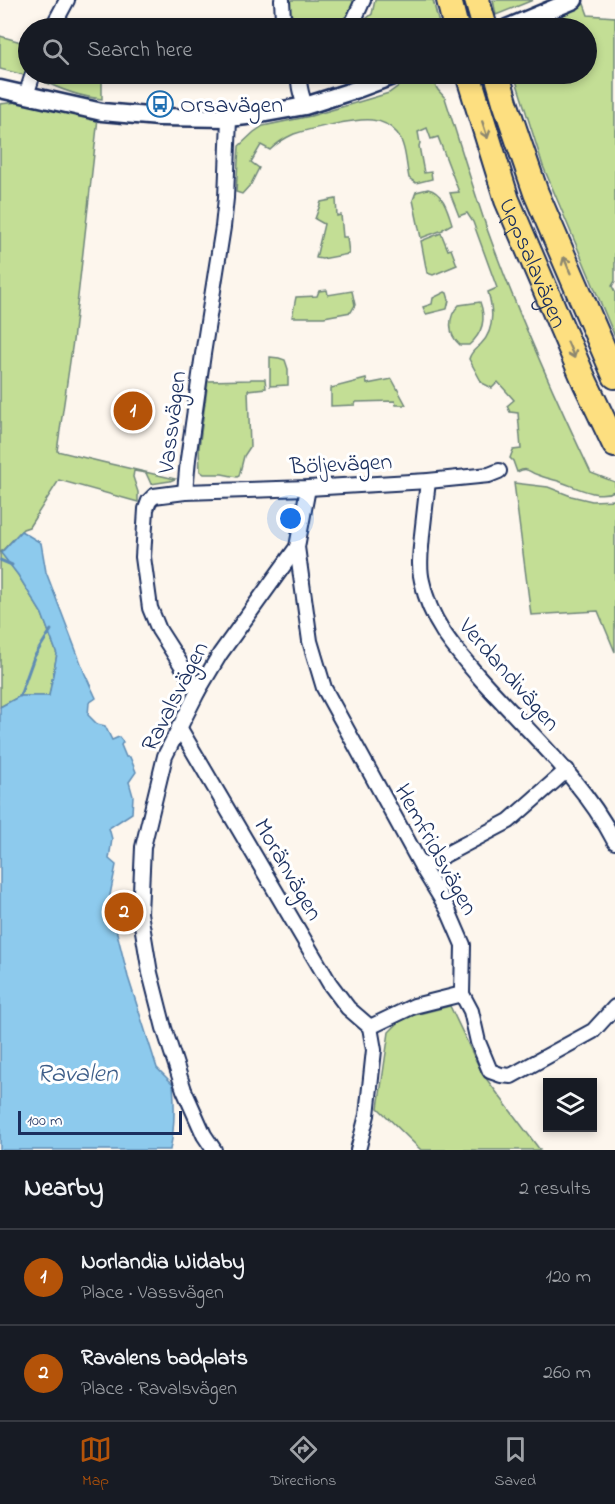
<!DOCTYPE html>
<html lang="en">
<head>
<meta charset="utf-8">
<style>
  body { margin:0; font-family:"Indie Flower",sans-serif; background:#20242c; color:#f1f3f6 }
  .controls { position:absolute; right:18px; bottom:18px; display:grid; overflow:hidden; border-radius:0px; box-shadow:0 3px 9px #0003 }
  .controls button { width:54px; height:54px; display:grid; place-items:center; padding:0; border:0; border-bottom:2px solid #363941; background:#171b24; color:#f1f3f6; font:30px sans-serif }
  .scale { position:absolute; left:18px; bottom:15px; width:164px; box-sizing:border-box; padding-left:6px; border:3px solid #1b2f5e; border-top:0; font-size:16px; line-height:21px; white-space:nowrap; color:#1b2f5e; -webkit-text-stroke:4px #fff; paint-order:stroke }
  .you { position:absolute; left:291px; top:519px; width:21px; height:21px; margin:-15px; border:4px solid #fff; border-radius:50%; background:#1a73e8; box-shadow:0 0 0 9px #1a73e833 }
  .badge { display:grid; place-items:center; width:39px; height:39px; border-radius:50%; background:#b45309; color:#fff; font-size:20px; font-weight:700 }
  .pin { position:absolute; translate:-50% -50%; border:3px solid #fff; box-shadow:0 2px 6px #0006 }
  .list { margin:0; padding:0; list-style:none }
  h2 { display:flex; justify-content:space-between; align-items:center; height:78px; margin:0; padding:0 24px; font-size:26px }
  h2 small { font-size:20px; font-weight:400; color:#9ea1a6 }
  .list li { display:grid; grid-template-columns:39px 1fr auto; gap:18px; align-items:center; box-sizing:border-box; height:96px; padding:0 24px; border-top:2px solid #363941 }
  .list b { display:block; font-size:22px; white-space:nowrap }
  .list p { margin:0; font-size:20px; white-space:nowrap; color:#9ea1a6 }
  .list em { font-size:20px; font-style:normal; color:#9ea1a6 }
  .icon { flex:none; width:33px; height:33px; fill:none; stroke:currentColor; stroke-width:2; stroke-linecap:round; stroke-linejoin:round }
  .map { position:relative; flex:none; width:615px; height:1150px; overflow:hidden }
  .search { position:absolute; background:#171b24; box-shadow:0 3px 9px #0003; left:18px; right:18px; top:18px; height:66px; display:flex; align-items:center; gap:15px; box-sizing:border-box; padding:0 21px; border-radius:33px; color:#9ea1a6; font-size:22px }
  .sheet { height:270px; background:#171b24 }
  nav { display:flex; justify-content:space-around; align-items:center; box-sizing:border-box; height:84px; border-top:2px solid #363941; background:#171b24; font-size:16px; color:#9ea1a6 }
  nav a { display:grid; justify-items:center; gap:3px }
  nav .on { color:#b45309 }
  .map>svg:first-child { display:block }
  .green { fill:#c3de95; stroke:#6f867a; stroke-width:1.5 }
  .water { fill:#8dcaed; stroke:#5f8cb4; stroke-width:1.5 }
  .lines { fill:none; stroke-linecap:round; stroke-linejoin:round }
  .stream { stroke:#5f8cb4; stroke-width:3 }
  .minor-casing { stroke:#1b2f5e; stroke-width:18 }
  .tertiary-casing { stroke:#1b2f5e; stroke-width:21 }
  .motorway-casing { stroke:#1b2f5e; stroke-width:28 }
  .minor { stroke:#fff; stroke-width:14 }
  .tertiary { stroke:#fff; stroke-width:16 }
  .motorway { stroke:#fddf80; stroke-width:24 }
  .oneway { stroke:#8c876f }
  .labels { text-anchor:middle; stroke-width:6; stroke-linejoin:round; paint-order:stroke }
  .poi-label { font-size:24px; fill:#1b2f5e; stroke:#fff; text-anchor:start }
  .street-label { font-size:24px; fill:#1b2f5e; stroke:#fff }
  .water-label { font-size:26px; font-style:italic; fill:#3d5e89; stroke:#fff }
</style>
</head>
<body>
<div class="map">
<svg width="615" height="1150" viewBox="0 0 615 1150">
  <rect width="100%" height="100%" fill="#fdf6ed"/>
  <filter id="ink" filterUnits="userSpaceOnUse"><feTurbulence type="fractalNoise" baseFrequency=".0167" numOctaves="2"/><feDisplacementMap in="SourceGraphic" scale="12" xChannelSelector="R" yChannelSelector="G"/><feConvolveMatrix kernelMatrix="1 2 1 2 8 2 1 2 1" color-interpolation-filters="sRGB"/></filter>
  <g filter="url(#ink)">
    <g class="green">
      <path d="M285,0h70l-7,18 -11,10h-33c-7,-9 -18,-15 -19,-28z"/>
      <path d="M375,0h58l7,28h-85l17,-14z"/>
      <path d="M493,0h40l-37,15z"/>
      <path d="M584,4l4,11 27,2v264l-3,5 3,6v45l-72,-171 -29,-92h72v-46h-58l9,-5z"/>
      <path d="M0,36l28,8v20l-4,11 -24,-6z"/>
      <path d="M38,74h60l4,7v18c-23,-2 -43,-10 -63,-20z"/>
      <path d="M415,74h13l10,16 7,8c14,43 27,87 42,131 30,83 66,164 104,244l24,9v9c-18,8 -37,-3 -54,-9 -8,-3 -16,-4 -23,-7 -10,-2 -8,-9 -21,-3l-4,-11 -3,-3 3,-8 8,-1 -3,-36 -8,-1 -3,-6 7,-6 -16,-18 -6,6 -10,-5 -13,-24c2,-8 7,-10 12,-15 14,-14 12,-35 7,-52l9,-4 -24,-66 -6,-9 -8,3 -9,-23 9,-1 -21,-55 -7,2 -4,-11 -9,4 2,11 -1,3 5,27 7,-1 1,7 -16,4 -7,-5c-3,-14 -3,-33 -12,-45 -6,-7 -15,-12 -25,-13 -15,-2 -63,9 -78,14 -9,4 -17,9 -24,16l-9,-5 -10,17 8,6 -8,16 -9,10 -6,-2 3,-46 15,-14 9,-6 48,-10 78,-23z"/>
      <path d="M26,101l72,17 -25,223 -16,110 45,11 73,17 -5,2 -19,3 -5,-11 -12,-2 -1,6 5,15v10l-79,-22 -30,47 -6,2 -22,23 17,23 24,39 15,40 -8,42h-29l-20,11v-603z"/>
      <path d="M428,189c15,3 20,22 24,35l-9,5v1l-22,8 -8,-38 3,-8z"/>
      <path d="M336,199l1,17 4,-1 2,22h4l2,17 -27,5 -6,-1 8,-34 -9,-5 6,-17z"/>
      <path d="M441,233l7,17 3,-1 6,16 -24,10 -6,-2 -6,-32z"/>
      <path d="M327,290l1,5 24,-4 3,14 -4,7 -27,5h-32l4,-20 21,-1 2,-5z"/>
      <path d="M445,292l2,1 2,7 -2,9 -21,5 -3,-7 9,-3 1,-6z"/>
      <path d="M480,302c6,16 3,31 -11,43h-9c-13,-11 -12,-29 -1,-40z"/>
      <path d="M270,357l9,1 6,2 3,9v16l-18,1z"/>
      <path d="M251,379h14l1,9 -18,2 2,57 -6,9 -5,20 -2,1 -15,-3h-18l-4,-3 -1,-23 9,-67 42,-1z"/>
      <path d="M366,379l1,5 25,-5 14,26h-10l-1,-4 -39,1 -1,3 -24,1v-18z"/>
      <path d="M514,483l34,4 23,9 21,5 23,-1v152l-17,-41 -67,4z"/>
      <path d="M450,1006l32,67 58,77h-119l-43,-42 11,-76 14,-14z"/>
    </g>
    <path class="water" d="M21,531l20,12 5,29 39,102 11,24 -7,5 -1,12 9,9 8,2 7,14 7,-3 4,5 -2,3 5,12h4l6,15 -7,10 4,14 -1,17 -23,15 3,11 -3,20 7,6 -6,30v10l18,72 29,91 16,16c2,23 2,43 -3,66h-170v-443l20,-11h29l8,-42 -15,-40 -24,-39 -17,-22z"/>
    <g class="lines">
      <g class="stream">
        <path d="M0,560l12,5"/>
        <path d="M20,696l14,-39 17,-27"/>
      </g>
      <g class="minor-casing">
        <g id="minor">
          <path d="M282,0l1,19 4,9"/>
          <path d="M52,28l15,-28"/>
          <path d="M346,28l8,-8 9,-20"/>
          <path d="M300,74c-3,10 2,22 5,32"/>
          <path d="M26,95l7,-21"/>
          <path d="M428,481c-2,18 -4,36 -6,54 -1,15 -4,31 0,46 8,40 31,66 57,96 47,53 103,101 136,165"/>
          <path d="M185,492l3,-33 15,-105 20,-127 3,-29 3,-80"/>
          <path d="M297,547l13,94 14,47 98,179 25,41 16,37 -1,49 9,17 7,31 12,29 11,4 10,1 82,-45 22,-24"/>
          <path d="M198,691l-39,-61 -9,-22 -7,-51 3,-48 3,-8 5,-5 31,-4 123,-4 120,-7 61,-6 10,-4"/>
          <path d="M179,727l151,257 18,24 22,19 4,23 -7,65 -9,35"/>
          <path d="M422,867l87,-46 58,-51"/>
          <path d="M370,1027l44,-21 48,-12"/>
          <path d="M214,1150l-10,-15 -20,-45 -20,-62 -14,-55 -10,-60 3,-66 22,-91 33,-65 22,-37 77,-107 11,-59"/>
        </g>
      </g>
      <g class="tertiary-casing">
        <g id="tertiary">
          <path d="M507,28l67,-28"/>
          <path d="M0,89l102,23 57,5 70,1 26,-3 50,-9 50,-16 43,-16"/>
        </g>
      </g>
      <g class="motorway-casing">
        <g id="motorway">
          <path d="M449,0l7,28"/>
          <path d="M477,0l8,28"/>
          <path id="s1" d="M468,74l39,126 78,182 30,63"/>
          <path d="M497,74l8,28 31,91 79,183"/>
        </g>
      </g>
      <use href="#minor" class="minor"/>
      <use href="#tertiary" class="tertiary"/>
      <use href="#motorway" class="motorway"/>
    </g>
    <defs><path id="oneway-shaft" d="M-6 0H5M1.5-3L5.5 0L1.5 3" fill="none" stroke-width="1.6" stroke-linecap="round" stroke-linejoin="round" transform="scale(1.5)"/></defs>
    <g class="oneway">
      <use href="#oneway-shaft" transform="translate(485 130) rotate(72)"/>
      <use href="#oneway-shaft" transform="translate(567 265) rotate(-113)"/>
      <use href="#oneway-shaft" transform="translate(571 350) rotate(67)"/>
    </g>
  </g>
  <defs>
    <g id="bus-ring" transform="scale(1.35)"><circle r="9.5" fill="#fff" stroke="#1f6fb2" stroke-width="1.5"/><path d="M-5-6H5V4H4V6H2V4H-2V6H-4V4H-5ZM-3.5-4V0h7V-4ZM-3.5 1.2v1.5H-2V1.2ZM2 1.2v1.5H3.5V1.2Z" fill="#1f6fb2"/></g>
  </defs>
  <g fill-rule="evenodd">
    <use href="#bus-ring" x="160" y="104"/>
  </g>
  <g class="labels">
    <g class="poi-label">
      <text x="180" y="112">Orsavägen</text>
    </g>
    <g class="street-label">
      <text dy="8" stroke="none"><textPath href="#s1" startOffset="200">Uppsalavägen</textPath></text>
      <text transform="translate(171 422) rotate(-83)" y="8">Vassvägen</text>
      <text transform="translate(341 463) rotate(-3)" y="8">Böljevägen</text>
      <text transform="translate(510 674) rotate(49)" y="8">Verdandivägen</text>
      <text transform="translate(174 696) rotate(-63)" y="8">Ravalsvägen</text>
      <text transform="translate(437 849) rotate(61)" y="8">Hemfridsvägen</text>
      <text transform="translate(289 869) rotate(60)" y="8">Moränvägen</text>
    </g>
    <g class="water-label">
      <text x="77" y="1081">Ravalen</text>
    </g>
  </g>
</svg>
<div class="controls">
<button><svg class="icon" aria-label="layers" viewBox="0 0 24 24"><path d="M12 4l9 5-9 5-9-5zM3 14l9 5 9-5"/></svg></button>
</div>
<div class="scale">100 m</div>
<div class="you"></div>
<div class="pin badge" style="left:133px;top:411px">1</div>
<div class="pin badge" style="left:124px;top:912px">2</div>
<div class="search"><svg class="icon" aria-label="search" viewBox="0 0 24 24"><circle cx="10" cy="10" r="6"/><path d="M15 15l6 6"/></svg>Search here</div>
</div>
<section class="sheet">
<h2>Nearby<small>2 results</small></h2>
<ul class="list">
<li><span class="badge">1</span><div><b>Norlandia Widaby</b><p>Place · Vassvägen</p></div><em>120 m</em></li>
<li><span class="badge">2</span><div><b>Ravalens badplats</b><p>Place · Ravalsvägen</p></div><em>260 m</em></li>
</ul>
</section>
<nav>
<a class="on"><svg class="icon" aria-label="map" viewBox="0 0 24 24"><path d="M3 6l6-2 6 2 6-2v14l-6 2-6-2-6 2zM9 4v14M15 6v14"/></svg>Map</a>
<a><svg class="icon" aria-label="directions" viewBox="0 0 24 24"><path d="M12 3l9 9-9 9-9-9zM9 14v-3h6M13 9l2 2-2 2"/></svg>Directions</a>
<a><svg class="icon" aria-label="saved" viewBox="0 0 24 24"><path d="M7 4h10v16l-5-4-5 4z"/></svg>Saved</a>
</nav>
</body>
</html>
